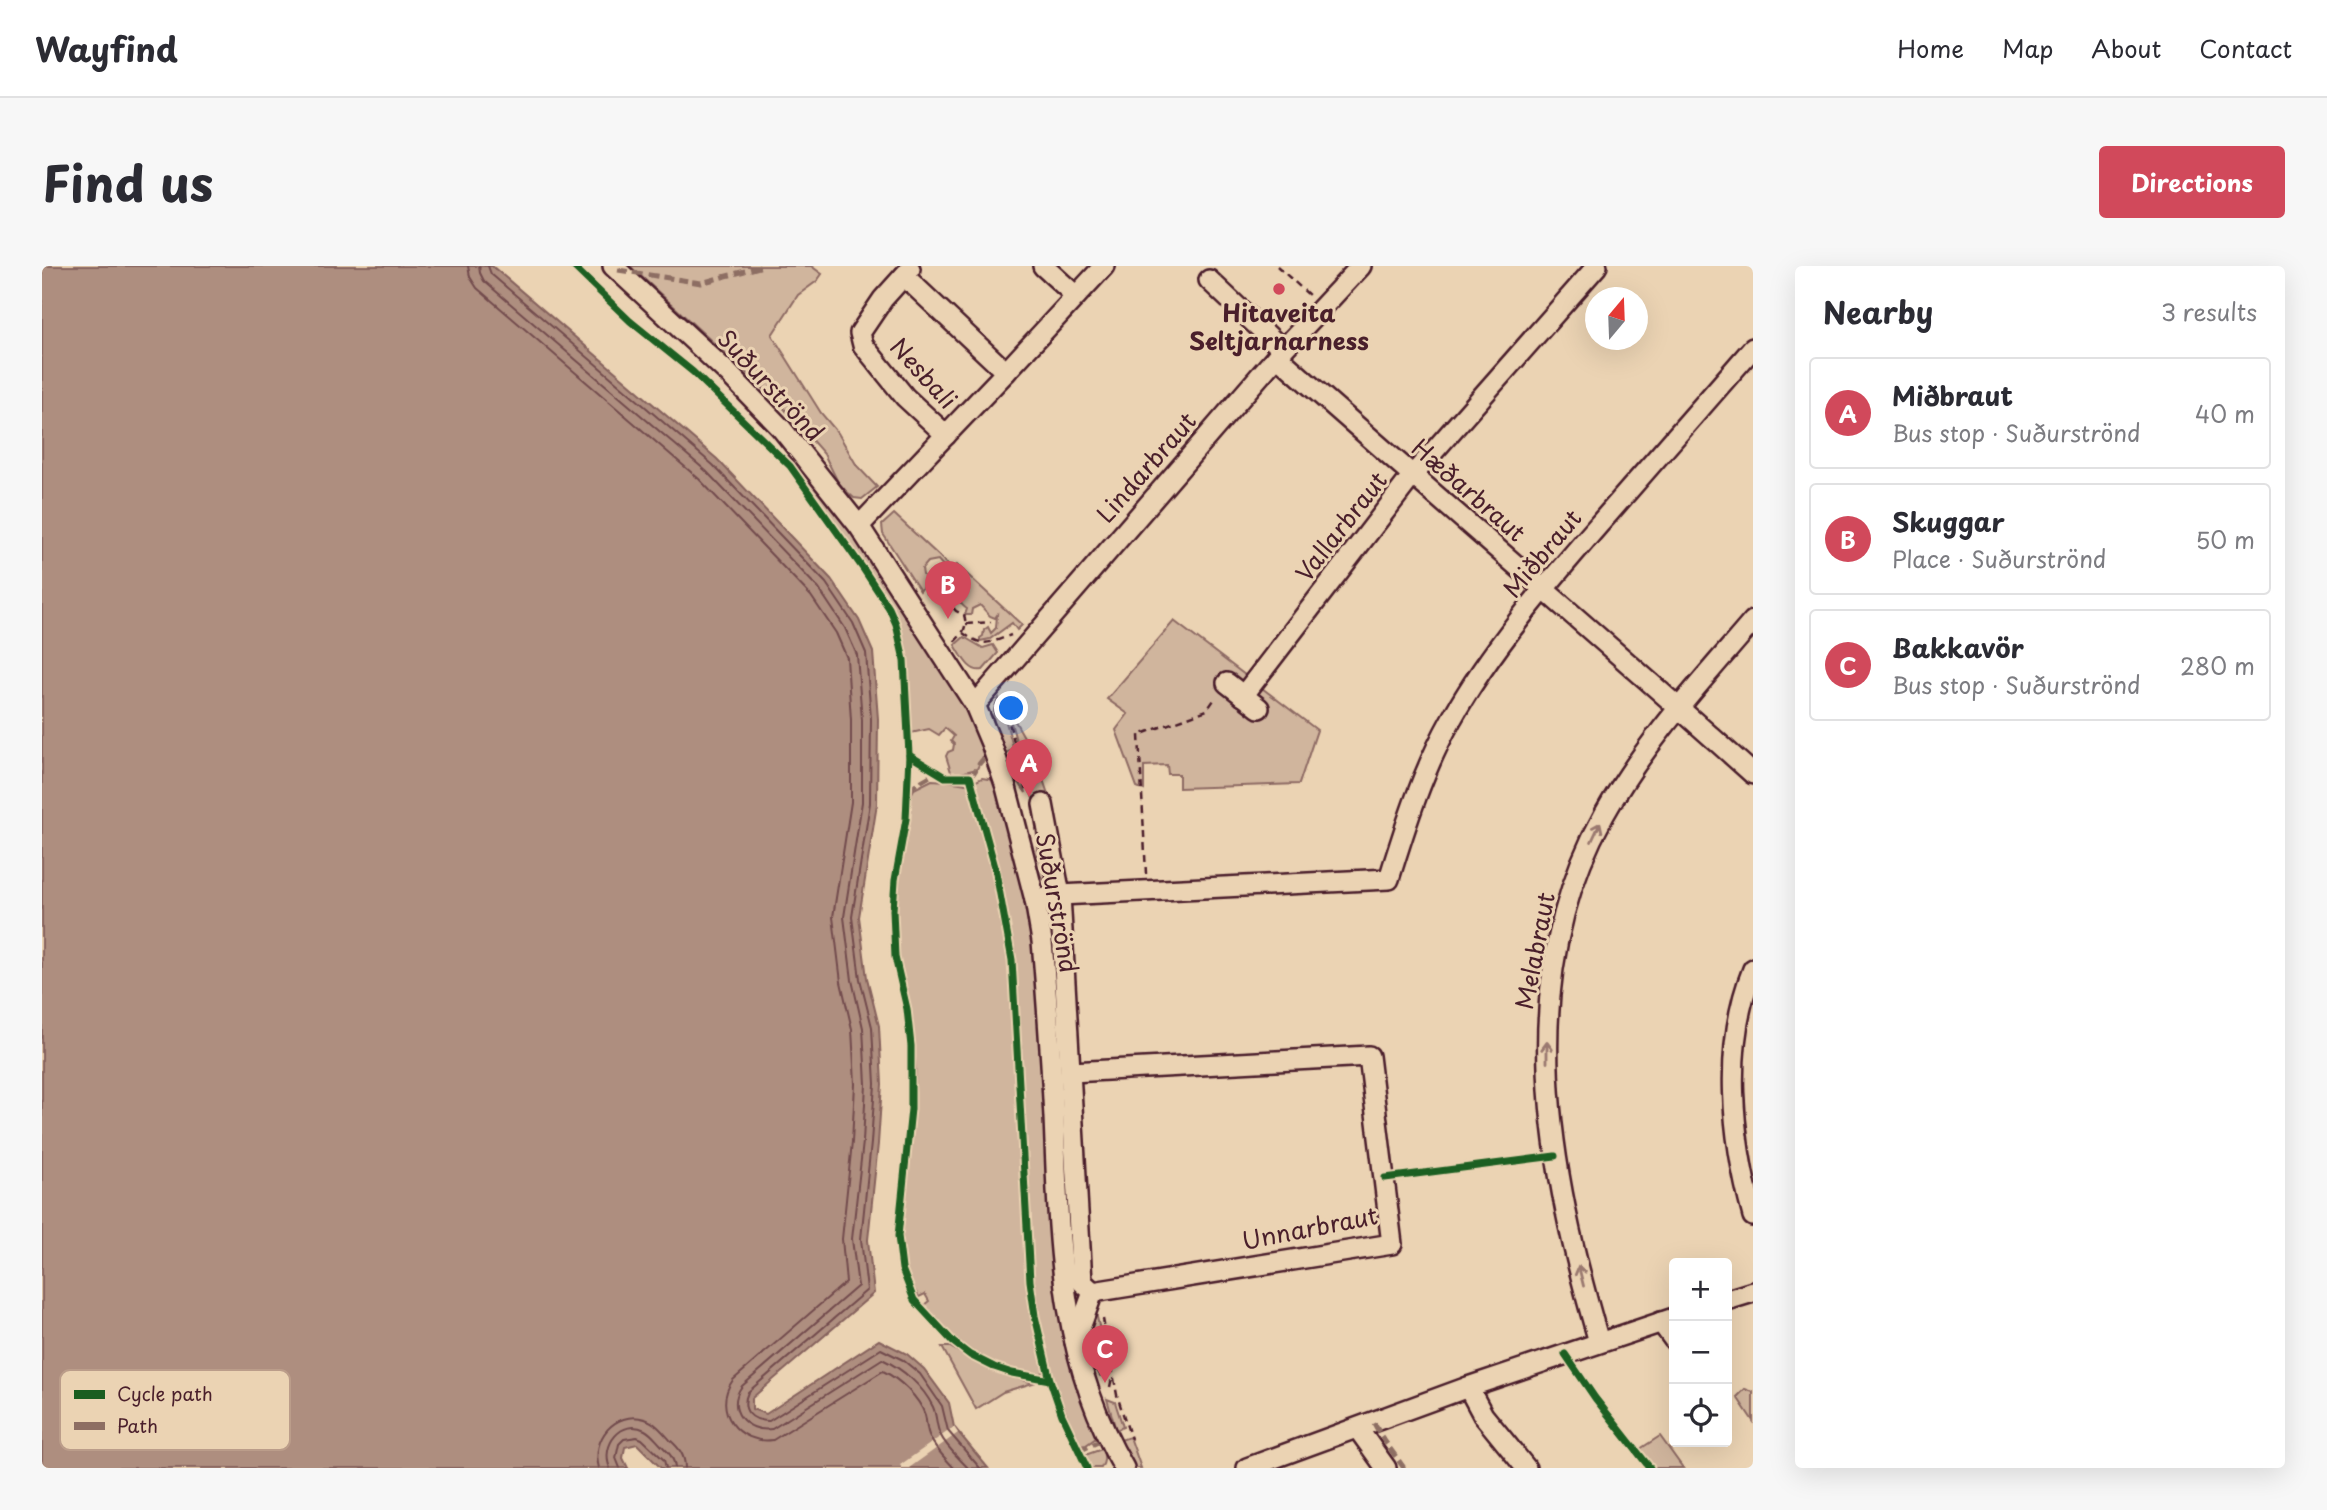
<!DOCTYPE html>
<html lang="en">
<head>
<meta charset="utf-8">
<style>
  body { margin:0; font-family:"Playpen Sans",sans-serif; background:#f7f7f7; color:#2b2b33 }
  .controls { position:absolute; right:21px; bottom:21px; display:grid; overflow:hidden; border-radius:7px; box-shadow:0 7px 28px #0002 }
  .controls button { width:63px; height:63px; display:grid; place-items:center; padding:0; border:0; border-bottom:2px solid #e1e1e2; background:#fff; color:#2b2b33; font:35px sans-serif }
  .compass { position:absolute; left:1543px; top:21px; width:63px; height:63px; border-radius:50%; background:#fff; box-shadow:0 7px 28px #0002; rotate:19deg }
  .you { position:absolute; left:970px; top:443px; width:24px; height:24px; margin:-18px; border:5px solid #fff; border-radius:50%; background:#1a73e8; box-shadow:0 0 0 10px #1a73e833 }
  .badge { display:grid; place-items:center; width:46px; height:46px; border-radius:50%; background:#d1495b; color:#fff; font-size:23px; font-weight:700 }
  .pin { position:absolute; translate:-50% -58px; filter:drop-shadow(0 2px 4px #0008) }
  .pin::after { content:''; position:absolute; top:37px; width:24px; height:21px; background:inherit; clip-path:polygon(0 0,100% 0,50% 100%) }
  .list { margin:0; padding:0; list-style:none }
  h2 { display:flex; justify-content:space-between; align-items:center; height:91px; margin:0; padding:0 28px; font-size:30px }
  h2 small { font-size:23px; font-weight:400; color:#7c7c81 }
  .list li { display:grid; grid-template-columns:46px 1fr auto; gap:21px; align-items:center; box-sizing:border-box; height:112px; margin:0 14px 14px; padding:0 14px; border:2px solid #e1e1e2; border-radius:7px }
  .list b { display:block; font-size:26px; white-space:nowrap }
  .list p { margin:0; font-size:23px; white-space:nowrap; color:#7c7c81 }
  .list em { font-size:23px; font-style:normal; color:#7c7c81 }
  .icon { flex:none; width:38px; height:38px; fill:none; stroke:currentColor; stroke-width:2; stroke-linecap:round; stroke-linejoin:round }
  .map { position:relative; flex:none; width:1711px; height:1202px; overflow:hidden; border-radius:7px }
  header { display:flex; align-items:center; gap:42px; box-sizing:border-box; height:98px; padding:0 35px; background:#fff; border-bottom:2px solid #e1e1e2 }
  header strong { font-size:33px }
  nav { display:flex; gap:38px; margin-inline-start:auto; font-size:24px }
  .intro { display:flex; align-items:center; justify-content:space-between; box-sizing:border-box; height:168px; padding:0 42px }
  h1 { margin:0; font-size:49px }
  .button { padding:18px 32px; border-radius:7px; background:#d1495b; color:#fff; font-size:24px; font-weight:700 }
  main { display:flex; gap:42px; padding:0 42px }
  aside { flex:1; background:#fff; border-radius:7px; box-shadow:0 7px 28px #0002 }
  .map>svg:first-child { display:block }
  .green { fill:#d0b59d; stroke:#8d6a64; stroke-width:2 }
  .water { fill:#ae8e7f; stroke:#86625d; stroke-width:2 }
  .pier { fill:#ebd3b3 }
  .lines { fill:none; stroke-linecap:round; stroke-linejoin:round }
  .shore { stroke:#724b4d; stroke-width:2 }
  .minor-casing { stroke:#4a1f2b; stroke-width:24 }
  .path { stroke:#4a1f2b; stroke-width:2.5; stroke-dasharray:7 5; stroke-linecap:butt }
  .minor { stroke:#ebd3b3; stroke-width:19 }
  .quiet { stroke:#8d6e63; stroke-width:5; stroke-dasharray:10 5; stroke-linecap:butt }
  .cycleway-casing { stroke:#ebd3b3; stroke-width:11 }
  .cycleway { stroke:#1b5e20; stroke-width:7 }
  .oneway { stroke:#9a796f }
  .poi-dot { fill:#d1495b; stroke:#ebd3b3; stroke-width:2.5 }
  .labels { text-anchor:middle; stroke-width:6; stroke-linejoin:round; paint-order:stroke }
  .poi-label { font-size:24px; font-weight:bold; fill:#4a1f2b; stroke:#ebd3b3 }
  .street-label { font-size:24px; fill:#4a1f2b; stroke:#ebd3b3 }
  .key { fill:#ebd3b3; stroke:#bb9d8a; stroke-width:2 }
  .key-label { font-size:19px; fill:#4a1f2b }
</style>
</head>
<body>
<header>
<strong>Wayfind</strong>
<nav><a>Home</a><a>Map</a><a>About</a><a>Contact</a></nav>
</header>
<div class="intro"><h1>Find us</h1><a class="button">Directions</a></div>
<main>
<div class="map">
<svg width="1711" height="1202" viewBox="0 0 1711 1202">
  <rect width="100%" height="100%" fill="#ebd3b3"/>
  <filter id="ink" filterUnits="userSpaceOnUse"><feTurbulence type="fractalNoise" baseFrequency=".0143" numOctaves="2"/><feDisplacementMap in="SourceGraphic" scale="14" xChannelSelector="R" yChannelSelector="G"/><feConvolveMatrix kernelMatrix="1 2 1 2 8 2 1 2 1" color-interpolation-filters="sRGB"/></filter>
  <g filter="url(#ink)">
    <g class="green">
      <path d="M588,0h181l11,8 -5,7 -19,14 -26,40 49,78 17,20 19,33 20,21 -15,12 -8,-1 -9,-8 -7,-8 -14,-28 -43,-49z"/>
      <path d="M755,194l55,70 113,176 19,48 -7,15 -25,6 -6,-19 2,-4 5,-2 1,-6 -3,-3 3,-5 -9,-8 -6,7 -10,-6 -18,4 -6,-82 -8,-31 -23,-41 -82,-115z"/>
      <path d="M852,248l59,55 4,-4 65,60 -5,5 -5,-7 -22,16 -10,2v-3l3,-2 1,-6 4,-3 3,6 5,-5 1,-13 -2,3 -5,-2 -10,-11 -8,4 -1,6h-6l2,-6c-9,-5 -9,-15 -19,-19l-3,-12 -5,-3 5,-7 -7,-8 -10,2 -6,7 1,6 5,5 -8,11 -37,-57 -1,-9z"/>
      <path d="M1132,355l143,109 -18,54 -120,4v-14h-11l-1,-9 -23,1v24l-7,-3 -21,-57 12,-16 -21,-15z"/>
      <path d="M922,371l19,11 10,-3 5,8 -15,17c-14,3 -21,-14 -28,-25z"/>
      <path d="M957,432l15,52 -10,3c-7,-19 -17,-36 -5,-55z"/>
      <path d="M964,439l27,48 -12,5z"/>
      <path d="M993,490l13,38 -15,5 -11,-38z"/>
      <path d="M975,491l9,36 -15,-22 -4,-12z"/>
      <path d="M940,512l12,2 23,74 18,92 19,327 6,44 6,27 30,94 -10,7 -7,1 -26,-67 -14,-53 -9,-87 -15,-272 -14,-86 -25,-93v-7z"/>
      <path d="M890,514c5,0 34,3 37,5l20,66 10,49 12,74 14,283 10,71 10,42 -7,6c-48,-7 -85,-33 -114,-71l5,-4 -4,-7 -6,3 -13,-22 -4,-44 12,-116 2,-44 -4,-54 -14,-65 -2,-31 3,-42 13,-86 2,-4z"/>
      <path d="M998,562l9,51 -5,1c-13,-11 -4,-36 -8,-51z"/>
      <path d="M1052,1038l16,70 -10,2c-18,-33 -15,-36 -6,-72z"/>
      <path d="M900,1081h8l40,23 43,13 -30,9 -27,17z"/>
      <path d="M1703,1123l8,3v29l-16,-24z"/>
      <path d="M1065,1133l8,3 8,25 -7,3z"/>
      <path d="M1618,1170l23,32h-29l-14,-19z"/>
      <path d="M1088,1171l11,31h-7l-14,-28z"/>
      <path d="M1060,1183c3,6 3,13 -1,19h-11l-7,-10 2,-3z"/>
    </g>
    <path class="water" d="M0,0h450l225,193 114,120 28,41 14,32 5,67 -1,85 -18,113 8,61 12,48 3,58 -4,60 -10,96 6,53 -122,105v11l14,5 113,-74 28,14 17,15 25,34 5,24 34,41h-327l-24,-24 -12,3 -2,11 5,10h-586z"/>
    <path class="pier" d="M912,1161l4,6 -49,35h-7l-2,-3z"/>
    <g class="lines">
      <g class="shore">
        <path d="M426,0l2,11 7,11 222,191 112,117 25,37 11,25 4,62v82l-18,115 8,65 11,47 3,55 -3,58 -10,97 4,43 -113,98c-22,30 6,65 40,60l110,-69c16,8 36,26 42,44 2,7 1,15 5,22 5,12 16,22 24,31"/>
        <path d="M437,0l1,7 4,8 222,190 113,118 26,39 12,27 5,65v82l-18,115 8,63 11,48 3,56 -3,58 -11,97 6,47 -116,100c-17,23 4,47 30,43l110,-70c21,10 41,27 51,48 4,9 3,19 7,27 6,13 19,24 28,34"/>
        <path d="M446,0l3,8 222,191 113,118 27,40 13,30 5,66 -1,84 -18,114 8,62 12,48 3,57 -4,59 -10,96 6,51 -119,102c-8,18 3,29 21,29l112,-72 22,11 17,14 22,32 6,25 32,37"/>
        <path d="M557,1202c-8,-28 15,-58 46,-49 10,3 18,13 25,21 9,8 15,15 15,28"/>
        <path d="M568,1202c-10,-23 12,-50 35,-38 6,3 11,10 16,15 7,7 13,12 14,23"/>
        <path d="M578,1202l-4,-10 3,-14 5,-5 13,-2 5,2 22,21 2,8"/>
      </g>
      <g class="minor-casing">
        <g id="minor">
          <path d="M571,0l115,107 53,55 78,98 116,179 16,38 15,44 29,113 7,41c5,59 9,117 12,176 5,124 5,240 70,351"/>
          <path d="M1001,0l33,30"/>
          <path d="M868,3l-27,30 -23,34 3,12 42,52 41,38"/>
          <path d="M862,10l102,96"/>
          <path d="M1167,14l74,70"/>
          <path d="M1235,90c158,140 319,277 476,418"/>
          <path d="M817,260l147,-154 98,-106"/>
          <path d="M1185,417l32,25"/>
          <path d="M1201,430l169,-220 185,-210"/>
          <path d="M933,439l302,-349 84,-90"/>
          <path d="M1001,538l17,91 22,387 11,10"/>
          <path d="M993,634l25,-5 329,-16c17,-55 34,-109 62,-159 41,-73 97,-137 151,-199 51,-58 101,-116 151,-173"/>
          <path d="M1711,703c-31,76 -21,170 0,247"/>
          <path d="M1029,806l298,-16 23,188 -299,48"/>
          <path d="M1685,1034l26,-8"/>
          <path d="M1619,1056l13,18"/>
          <path d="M1033,1076l18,-50"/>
          <path d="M1557,1076c-50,-171 -87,-363 5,-527 40,-72 96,-132 149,-194"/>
          <path d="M1426,1121l15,28 43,53"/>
          <path d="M1316,1163l28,39"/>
          <path d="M1205,1202l221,-81 206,-69"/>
        </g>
      </g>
      <g class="path">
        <path d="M1235,0l33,30"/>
        <path d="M883,327l15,-1 16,19 8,4c4,12 -1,19 -10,27"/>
        <path d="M924,358l25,-2"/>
        <path d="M921,367c21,15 26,10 48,2"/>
        <path d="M961,435l25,92"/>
        <path d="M1104,608l-7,-139 68,-25 9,-13"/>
        <path d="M1061,1053l14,76 14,44"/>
        <path d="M1068,1121l2,-10"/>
      </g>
      <use href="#minor" class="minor"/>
      <g class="quiet">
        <path d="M576,4l83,13 62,-17"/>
        <path d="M928,511c7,-5 7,-14 14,-18"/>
        <path d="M866,523l22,-13 8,-2"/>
        <path d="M1332,1157l7,13 23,32"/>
        <path d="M1037,1185l19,-9"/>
      </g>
      <g class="cycleway-casing">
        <g id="cycleway">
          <path d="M531,0l57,55 63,51 97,94 74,104 25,38 7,16 8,36 5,95 -3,64 -11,61 -2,30 2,47 12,52 4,37v63l-13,127 4,33 12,31 39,42 17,13 24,12 18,6 38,7 12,35 25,53"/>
          <path d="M867,489l36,22h25l25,90 17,93 18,321 5,35 15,64"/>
          <path d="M1343,912l170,-22"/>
          <path d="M1523,1088l30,44 55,70"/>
        </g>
      </g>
      <use href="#cycleway" class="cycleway"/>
    </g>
    <defs><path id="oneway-shaft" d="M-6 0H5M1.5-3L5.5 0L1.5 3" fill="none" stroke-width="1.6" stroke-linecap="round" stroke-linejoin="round" transform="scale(1.75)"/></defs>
    <g class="oneway">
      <use href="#oneway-shaft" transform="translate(1554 566) rotate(-65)"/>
      <use href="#oneway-shaft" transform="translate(1505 786) rotate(-90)"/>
      <use href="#oneway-shaft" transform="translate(1539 1010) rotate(-104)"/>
    </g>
  </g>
  <circle class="poi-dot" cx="1237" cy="23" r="7"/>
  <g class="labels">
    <g class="poi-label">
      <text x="1237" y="56">Hitaveita<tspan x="1237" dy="28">Seltjarnarness</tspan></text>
    </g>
    <g class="street-label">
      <text transform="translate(881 108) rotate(48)" y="8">Nesbali</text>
      <text transform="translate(728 120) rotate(47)" y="8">Suðurströnd</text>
      <text transform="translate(1105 202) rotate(-49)" y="8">Lindarbraut</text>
      <text transform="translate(1426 225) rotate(41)" y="8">Hæðarbraut</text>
      <text transform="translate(1300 261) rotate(-52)" y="8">Vallarbraut</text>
      <text transform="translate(1501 288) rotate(-50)" y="8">Miðbraut</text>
      <text transform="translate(1014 637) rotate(80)" y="8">Suðurströnd</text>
      <text transform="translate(1494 685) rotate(-79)" y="8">Melabraut</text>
      <text transform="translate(1268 963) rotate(-11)" y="8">Unnarbraut</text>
    </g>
  </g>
  <rect x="18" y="1104" width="230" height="80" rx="10" class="key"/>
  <rect x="32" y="1124" width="31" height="9" fill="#1b5e20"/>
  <rect x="32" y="1156" width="31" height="8" fill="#8d6e63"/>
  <g class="key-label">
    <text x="75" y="1135">Cycle path</text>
    <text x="75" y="1167">Path</text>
  </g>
</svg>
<div class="controls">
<button>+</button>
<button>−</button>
<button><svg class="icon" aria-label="locate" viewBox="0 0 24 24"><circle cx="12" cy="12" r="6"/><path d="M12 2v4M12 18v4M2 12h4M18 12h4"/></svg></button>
</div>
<svg class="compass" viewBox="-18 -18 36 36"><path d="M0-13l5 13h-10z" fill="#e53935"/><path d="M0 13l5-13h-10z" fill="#7c7c81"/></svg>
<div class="you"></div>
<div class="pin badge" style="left:987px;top:531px">A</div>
<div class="pin badge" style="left:906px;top:353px">B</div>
<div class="pin badge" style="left:1063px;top:1117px">C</div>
</div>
<aside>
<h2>Nearby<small>3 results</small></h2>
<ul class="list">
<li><span class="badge">A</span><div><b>Miðbraut</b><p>Bus stop · Suðurströnd</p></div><em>40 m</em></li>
<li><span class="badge">B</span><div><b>Skuggar</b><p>Place · Suðurströnd</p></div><em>50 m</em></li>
<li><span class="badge">C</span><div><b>Bakkavör</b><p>Bus stop · Suðurströnd</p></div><em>280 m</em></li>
</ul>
</aside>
</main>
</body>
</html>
